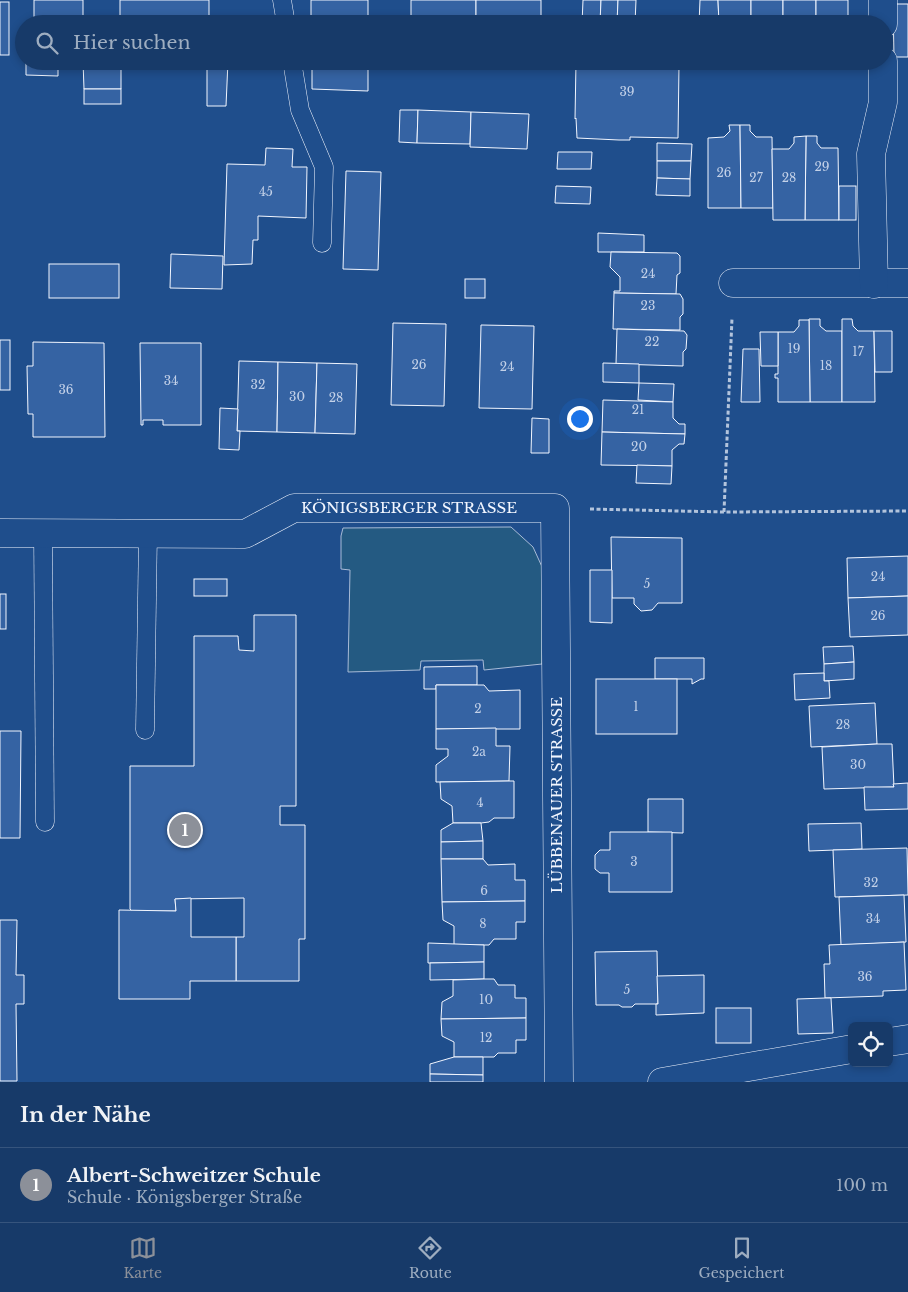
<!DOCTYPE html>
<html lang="de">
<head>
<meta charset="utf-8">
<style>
  body { margin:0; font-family:"Libre Baskerville",serif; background:#244571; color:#f1f3f6 }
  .controls { position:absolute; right:15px; bottom:15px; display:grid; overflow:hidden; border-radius:8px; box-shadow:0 2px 8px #0003 }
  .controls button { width:45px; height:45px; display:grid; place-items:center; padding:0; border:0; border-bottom:1px solid #36547d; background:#173a69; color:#f1f3f6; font:25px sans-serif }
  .you { position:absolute; left:579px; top:418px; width:18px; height:18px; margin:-12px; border:4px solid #fff; border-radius:50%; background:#1a73e8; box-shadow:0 0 0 8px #1a73e833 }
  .badge { display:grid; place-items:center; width:32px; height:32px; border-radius:50%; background:#8c9099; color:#fff; font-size:16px; font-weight:700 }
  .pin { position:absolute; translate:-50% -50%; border:2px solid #fff; box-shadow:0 1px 5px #0006 }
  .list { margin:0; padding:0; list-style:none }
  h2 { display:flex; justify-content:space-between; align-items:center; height:65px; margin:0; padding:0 20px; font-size:21px }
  h2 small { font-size:16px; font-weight:400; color:#9eadc0 }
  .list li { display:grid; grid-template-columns:32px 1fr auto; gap:15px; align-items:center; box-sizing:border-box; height:75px; padding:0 20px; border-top:1px solid #36547d }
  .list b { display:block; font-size:19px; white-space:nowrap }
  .list p { margin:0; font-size:16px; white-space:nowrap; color:#9eadc0 }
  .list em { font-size:16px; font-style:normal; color:#9eadc0 }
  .icon { flex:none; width:28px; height:28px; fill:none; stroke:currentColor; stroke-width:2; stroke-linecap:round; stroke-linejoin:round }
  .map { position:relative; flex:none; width:908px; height:1082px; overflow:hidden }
  .search { position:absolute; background:#173a69; box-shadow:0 2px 8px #0003; left:15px; right:15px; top:15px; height:55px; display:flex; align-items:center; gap:12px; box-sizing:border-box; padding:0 18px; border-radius:28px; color:#9eadc0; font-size:19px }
  .sheet { height:140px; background:#173a69 }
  nav { display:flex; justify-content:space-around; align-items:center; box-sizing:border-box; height:70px; border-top:1px solid #36547d; background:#173a69; font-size:14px; color:#9eadc0 }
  nav a { display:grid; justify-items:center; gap:2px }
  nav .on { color:#8c9099 }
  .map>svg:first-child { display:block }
  .green { fill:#245a82; stroke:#a8bbd7 }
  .building { fill:#3563a3; stroke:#f2f6ff }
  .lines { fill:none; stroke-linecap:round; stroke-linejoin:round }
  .lane-casing { stroke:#f2f6ff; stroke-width:19 }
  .street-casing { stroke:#f2f6ff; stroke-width:29 }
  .path { stroke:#b3c4dc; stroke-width:3; stroke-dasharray:4 2.5; stroke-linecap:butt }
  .lane { stroke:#1f4e8c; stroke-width:18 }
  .street { stroke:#1f4e8c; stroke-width:28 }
  .labels { text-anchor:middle; stroke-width:4; stroke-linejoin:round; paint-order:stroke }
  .number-label { font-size:12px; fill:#c3d1e8 }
  .street-label { font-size:15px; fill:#f2f6ff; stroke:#1f4e8c }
</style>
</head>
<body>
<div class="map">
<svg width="908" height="1082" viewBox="0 0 908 1082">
  <rect width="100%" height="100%" fill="#1f4e8c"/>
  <path class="green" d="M511,527l22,20 10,22 -1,95 -58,6 -1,-10 -62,1 -1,9 -72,2 2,-102 -9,-1v-33l2,-8z"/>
  <g class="building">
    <rect x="34" y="0" width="49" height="24"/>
    <path d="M120,0h89v17l-89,1z"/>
    <rect x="311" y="0" width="57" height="24"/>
    <rect x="411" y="0" width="65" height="24"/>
    <rect x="476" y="0" width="65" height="24"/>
    <path d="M583,0h18l-1,24h-18z"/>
    <path d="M601,0h17l-1,24h-17z"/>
    <path d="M618,0h18l-1,24h-18z"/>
    <path d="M700,0h18l1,24h-20z"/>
    <path d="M718,0h33v24h-32z"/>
    <rect x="751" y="0" width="32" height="24"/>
    <rect x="783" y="0" width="33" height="24"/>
    <rect x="816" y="0" width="32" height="24"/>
    <rect x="0" y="2" width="9" height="53"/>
    <path d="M893,4h15v53h-14z"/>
    <path d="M26,61h32v15l-32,-1z"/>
    <path d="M83,61h38v28h-37z"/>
    <path d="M207,61h21l-2,45h-19z"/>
    <path d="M312,61h56v30l-56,-2z"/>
    <path d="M576,62l103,3 -1,73 -48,-1v3h-11l-42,-2 -1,-20 -1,1z"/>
    <rect x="84" y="89" width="37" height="15"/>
    <path d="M400,110h18l-1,33 -18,-1z"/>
    <path d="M418,110l53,2 -1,32 -53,-1z"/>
    <path d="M471,112l58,2 -2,35 -57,-2z"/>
    <path d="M729,125h11l1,83h-33v-70l16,-1 6,-6z"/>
    <path d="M740,125h10v6l6,6h16l1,71h-32z"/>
    <path d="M806,136h11v7l4,5h17l1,72h-34z"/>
    <path d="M806,136l-1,84h-32l-1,-71h17l5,-6v-6z"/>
    <path d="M657,143l35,1 -1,17h-34z"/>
    <path d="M266,148l27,1 -1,18h15l-1,51 -48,-2v24h-5l-1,24 -28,1 3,-101 38,1z"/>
    <path d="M558,152h34l-1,17h-34z"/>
    <path d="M657,161h34l-1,18 -33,-1z"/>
    <path d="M346,171l35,1 -3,98 -35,-1z"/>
    <path d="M657,178l33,1v17l-34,-1z"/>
    <path d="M556,186l35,1 -1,17 -35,-1z"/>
    <rect x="839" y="186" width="17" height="34"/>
    <path d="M598,233l46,2v17h-46z"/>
    <path d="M611,252l66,1 3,3v17l-3,2 -1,19 -62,-1v-2h6v-14l-10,-10z"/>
    <path d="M171,254l52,2 -1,33 -52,-1z"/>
    <rect x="49" y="264" width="70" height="34"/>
    <rect x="465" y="279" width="20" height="19"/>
    <path d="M614,293l66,1 3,5v15l-3,3v13l-67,-1z"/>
    <path d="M809,319h11v7l6,5h16v71h-32z"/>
    <path d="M842,319h10l1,7 5,5h16l1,71h-33z"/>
    <path d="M799,320h10l1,82h-32v-24h-3v-4h3v-42h16l5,-6z"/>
    <path d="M393,323l53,1 -2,82 -53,-1z"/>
    <path d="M481,325l53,1 -2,83 -53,-1z"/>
    <path d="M617,329l67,2 3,4 -1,14 -3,3v14l-67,-2z"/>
    <path d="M874,331h18v41h-17z"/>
    <path d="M760,332h18v34h-17z"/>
    <rect x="0" y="340" width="10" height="50"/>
    <path d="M33,342l71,1 1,94h-72v-23h-5l-1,-48h6z"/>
    <path d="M140,343h61v82h-38v-5h-20v5h-2z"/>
    <path d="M743,349h16l1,53h-19z"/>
    <path d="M239,361l39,1 -1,70 -40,-1z"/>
    <path d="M278,362l39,1 -2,70 -38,-1z"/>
    <path d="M317,363l40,1 -2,70 -40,-1z"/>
    <path d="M603,363l36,1v19l-36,-1z"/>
    <path d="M639,383l35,1 -1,18 -35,-2z"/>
    <path d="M603,400l70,2v16l6,6h6v10l-83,-2z"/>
    <path d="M220,408l18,1 -1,22h3l-1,19 -20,-1z"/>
    <path d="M532,418l17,1v34h-18z"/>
    <path d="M602,432l83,2 -1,10h-5l-7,6v16l-71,-1z"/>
    <path d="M637,465l35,1 -1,18 -35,-1z"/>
    <path d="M611,537l71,1v65h-24l-6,7 -11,1 -7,-7v-6h-22z"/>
    <path d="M908,556v40l-60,2 -1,-40z"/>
    <path d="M590,570h22v53l-22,-1z"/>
    <rect x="194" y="579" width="33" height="17"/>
    <rect x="0" y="594" width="6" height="35"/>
    <path d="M908,596v39l-58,2 -2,-39z"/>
    <path d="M254,615h42v191h-16v19h25v114h-6v42h-63v-44h8v-39l-69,1 1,12h-44l-2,-2v-143h64v-130h44l1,14 15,1z"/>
    <path d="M853,646l1,16 -30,2 -1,-17z"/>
    <path d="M655,658h49v21h-3l-9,5v-5h-37z"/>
    <path d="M854,662v17l-30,2v-17z"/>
    <path d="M477,666v19h-41v4h-12v-22z"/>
    <path d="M824,673v8h5l1,17 -35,2 -1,-26z"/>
    <rect x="596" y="679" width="81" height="55"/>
    <path d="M436,685h48l5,6 31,-1v39h-84z"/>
    <path d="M875,703l2,41 -66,3 -2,-41z"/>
    <path d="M496,728v18h14l-1,35 -73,1v-17l12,-9v-7h-12v-20z"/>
    <path d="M0,731h21l-1,107h-20z"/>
    <path d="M877,744h15l2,43 -70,2 -2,-42z"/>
    <path d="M509,781h5v37h-20l-5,4 -8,1h-28l-1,-17 -11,-7 -1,-17z"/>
    <path d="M908,783v26l-43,1 -1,-23h30l-1,-3z"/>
    <path d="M648,799h35v34l-35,-1z"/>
    <path d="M453,823h28l2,18 -42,1v-12z"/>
    <path d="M861,823l1,26 -53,2 -1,-27z"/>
    <path d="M610,832h62v60h-63v-19h-9l-5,-4v-14l5,-5h10z"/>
    <path d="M483,841v18h-42v-17z"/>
    <path d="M907,848l1,47 -73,2 -2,-47z"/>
    <path d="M441,859h42l5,6 27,-1v16h10v21l-83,1z"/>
    <path d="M904,895l2,47 -65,3 -2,-48z"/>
    <path d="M191,898v39h45v44h-46v18h-71v-89l57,1 -1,-12z"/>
    <path d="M525,901v21h-9v17h-22l-5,6h-35v-19l-11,-6 -1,-18z"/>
    <path d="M0,920h17l-1,55h8v29h-8l1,77h-17z"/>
    <path d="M904,942l2,48 -23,1v5l-58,2 -1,-34h6l-1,-19z"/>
    <path d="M428,943l56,2v17l-56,1z"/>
    <path d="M657,951l1,53h-23l-3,3h-10l-3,-2h-23l-1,-53z"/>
    <path d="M484,962v17l-54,1v-17z"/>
    <path d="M704,975v38l-48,2v-11h2l-1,-28z"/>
    <path d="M484,979h10l4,6h17v13h11v20l-85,1 1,-17 11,-6v-16z"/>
    <path d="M825,998h6l2,35 -35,1 -1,-35z"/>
    <rect x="716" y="1008" width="35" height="35"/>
    <path d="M526,1018v22h-10v13h-18l-4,4h-40v-15l-12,-6 -1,-17z"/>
    <path d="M454,1057h29v18l-53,-1v-10z"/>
    <path d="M430,1074l53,1v7h-53z"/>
  </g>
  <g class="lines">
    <g class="lane-casing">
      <g id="lane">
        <path d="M282,0l4,24"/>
        <path d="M292,61l8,49 24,57 -2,76"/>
        <path d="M43,533l2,289"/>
        <path d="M145,730l3,-197"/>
      </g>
    </g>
    <g class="street-casing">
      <g id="street">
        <path d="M883,0v24"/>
        <path d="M733,283h175"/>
        <path d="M874,284l-3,-130 12,-52v-41"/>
        <path d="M0,533l245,1 49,-26h261l4,574"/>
        <path d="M889,1042l19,-3"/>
        <path d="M662,1082l190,-33"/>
      </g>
    </g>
    <g class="path">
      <path d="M590,509l134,3 184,-1"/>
      <path d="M724,512l8,-194"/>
    </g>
    <use href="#lane" class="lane"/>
    <use href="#street" class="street"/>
  </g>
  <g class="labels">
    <g class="number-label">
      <text x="627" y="96">39</text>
      <text x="822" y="171">29</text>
      <text x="724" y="177">26</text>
      <text x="756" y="182">27</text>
      <text x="789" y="182">28</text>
      <text x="266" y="196">45</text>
      <text x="648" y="278">24</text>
      <text x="648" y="310">23</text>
      <text x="652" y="346">22</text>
      <text x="794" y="353">19</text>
      <text x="858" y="356">17</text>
      <text x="419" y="369">26</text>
      <text x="826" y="370">18</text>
      <text x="507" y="371">24</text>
      <text x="171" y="385">34</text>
      <text x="258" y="389">32</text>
      <text x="66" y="394">36</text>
      <text x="297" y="401">30</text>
      <text x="336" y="402">28</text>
      <text x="638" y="414">21</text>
      <text x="639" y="451">20</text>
      <text x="878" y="581">24</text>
      <text x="647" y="588">5</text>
      <text x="878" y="620">26</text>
      <text x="636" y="711">1</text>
      <text x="478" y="713">2</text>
      <text x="843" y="729">28</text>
      <text x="479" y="756">2a</text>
      <text x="858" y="769">30</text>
      <text x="480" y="807">4</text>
      <text x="634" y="866">3</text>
      <text x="871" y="887">32</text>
      <text x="484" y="895">6</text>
      <text x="873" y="923">34</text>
      <text x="483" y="928">8</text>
      <text x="865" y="981">36</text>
      <text x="627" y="994">5</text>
      <text x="486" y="1004">10</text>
      <text x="486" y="1042">12</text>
    </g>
    <g class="street-label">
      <text x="409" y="513">KÖNIGSBERGER STRASSE</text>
      <text transform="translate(557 795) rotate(-90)" y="5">LÜBBENAUER STRASSE</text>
    </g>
  </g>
</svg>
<div class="controls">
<button><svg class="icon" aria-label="locate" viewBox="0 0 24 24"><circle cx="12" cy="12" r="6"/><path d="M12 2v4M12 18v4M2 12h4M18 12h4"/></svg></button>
</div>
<div class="you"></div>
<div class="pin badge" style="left:185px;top:830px">1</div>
<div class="search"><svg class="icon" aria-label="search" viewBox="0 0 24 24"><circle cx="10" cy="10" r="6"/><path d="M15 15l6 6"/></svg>Hier suchen</div>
</div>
<section class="sheet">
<h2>In der Nähe<small></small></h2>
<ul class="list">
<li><span class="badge">1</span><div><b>Albert-Schweitzer Schule</b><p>Schule · Königsberger Straße</p></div><em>100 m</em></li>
</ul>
</section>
<nav>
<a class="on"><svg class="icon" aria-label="map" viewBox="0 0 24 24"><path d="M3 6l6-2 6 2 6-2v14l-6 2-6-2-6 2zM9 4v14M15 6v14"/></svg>Karte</a>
<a><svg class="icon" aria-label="directions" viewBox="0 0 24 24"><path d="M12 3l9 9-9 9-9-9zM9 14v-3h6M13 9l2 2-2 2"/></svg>Route</a>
<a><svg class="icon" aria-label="saved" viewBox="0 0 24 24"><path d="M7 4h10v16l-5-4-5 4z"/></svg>Gespeichert</a>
</nav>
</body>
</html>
